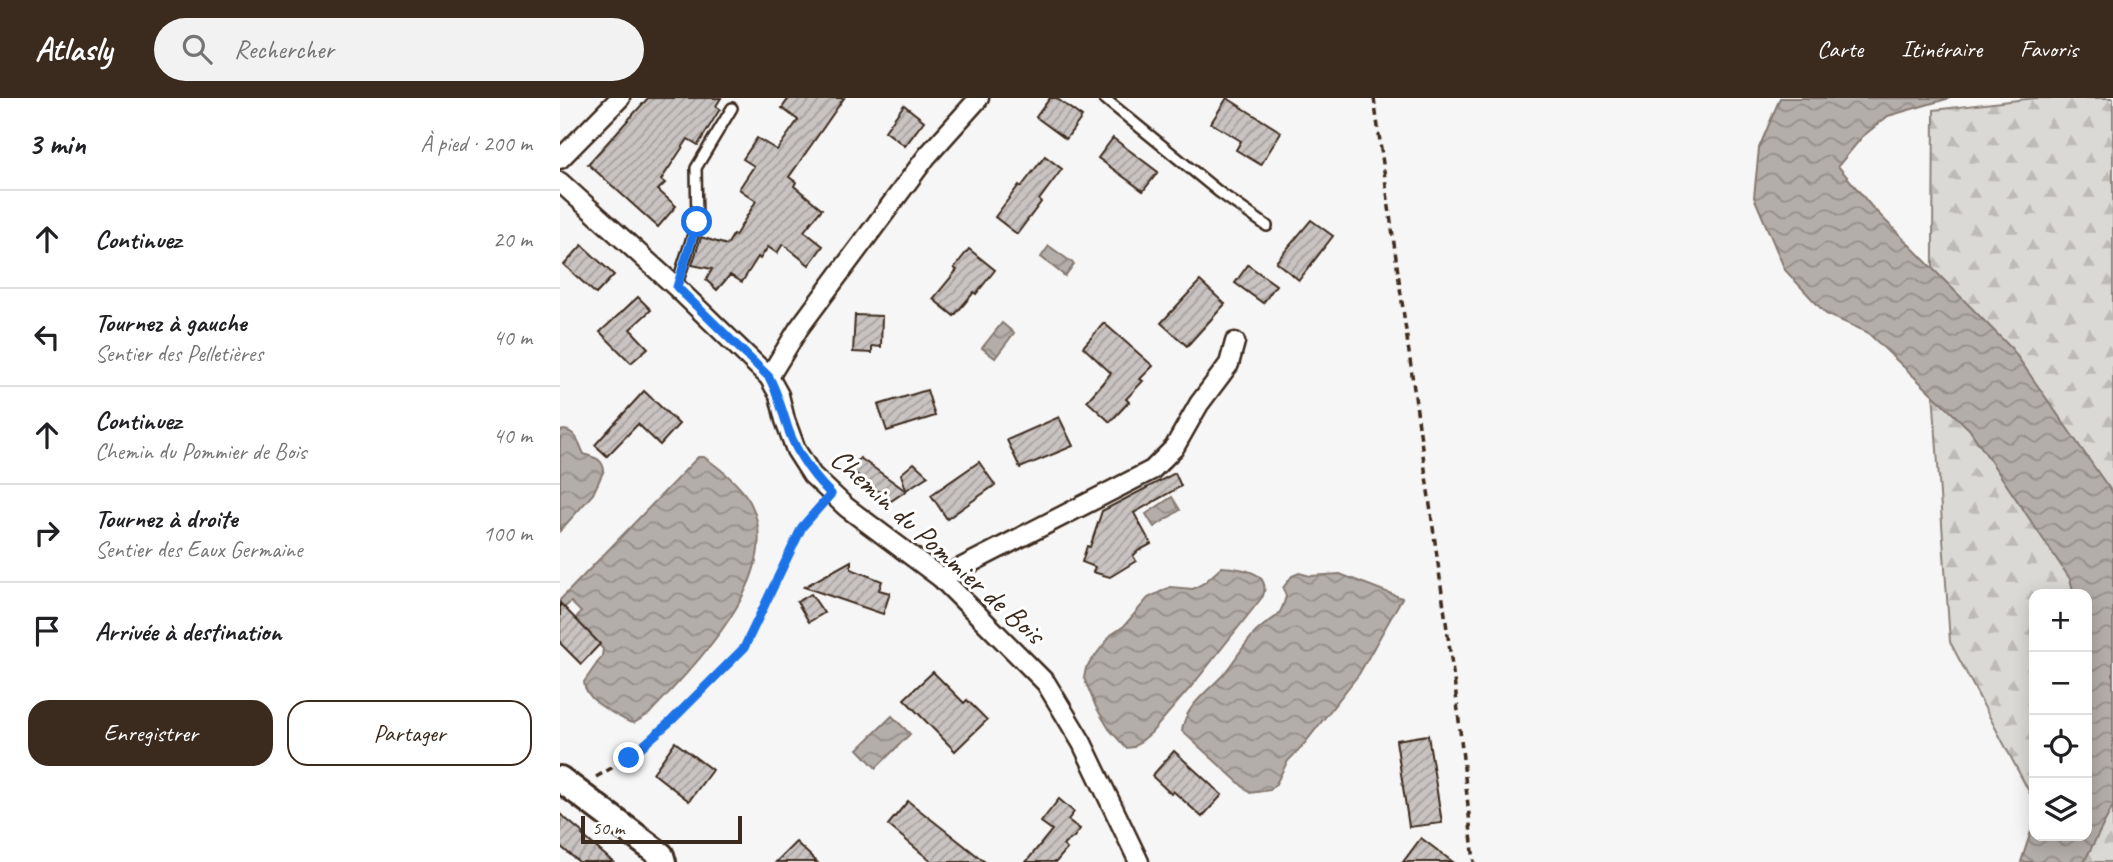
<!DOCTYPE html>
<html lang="fr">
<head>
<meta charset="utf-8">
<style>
  body { margin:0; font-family:Caveat,sans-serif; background:#f2f2f2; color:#202124 }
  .controls { position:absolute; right:21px; bottom:21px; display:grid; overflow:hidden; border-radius:14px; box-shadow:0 4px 18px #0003 }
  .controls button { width:63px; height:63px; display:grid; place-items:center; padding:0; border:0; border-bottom:2px solid #e0e0e0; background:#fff; color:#202124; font:35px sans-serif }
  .scale { position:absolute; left:21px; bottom:18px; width:161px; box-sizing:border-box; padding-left:7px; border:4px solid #3b2a1e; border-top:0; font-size:19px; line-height:24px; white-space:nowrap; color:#3b2a1e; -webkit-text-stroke:5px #fff; paint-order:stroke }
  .stop { position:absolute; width:21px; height:21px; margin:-16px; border:5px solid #1a73e8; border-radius:50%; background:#fff }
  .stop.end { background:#1a73e8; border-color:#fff; box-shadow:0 2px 7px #0008 }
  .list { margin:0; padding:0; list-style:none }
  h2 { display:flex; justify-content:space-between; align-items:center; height:91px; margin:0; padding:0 28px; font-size:30px }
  h2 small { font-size:23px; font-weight:400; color:#757577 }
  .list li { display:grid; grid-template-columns:46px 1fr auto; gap:21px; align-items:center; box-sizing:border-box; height:98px; padding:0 28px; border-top:2px solid #e0e0e0 }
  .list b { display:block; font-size:26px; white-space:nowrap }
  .list p { margin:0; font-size:23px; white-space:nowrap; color:#757577 }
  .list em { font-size:23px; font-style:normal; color:#757577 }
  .actions { display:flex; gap:14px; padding:21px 28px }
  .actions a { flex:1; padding:16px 0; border:2px solid #3b2a1e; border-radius:21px; text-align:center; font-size:24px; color:#3b2a1e }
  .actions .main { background:#3b2a1e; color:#fff }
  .icon { flex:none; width:38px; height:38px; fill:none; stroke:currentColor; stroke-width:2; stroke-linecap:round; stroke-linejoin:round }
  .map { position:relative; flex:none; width:1553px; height:764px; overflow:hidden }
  header { display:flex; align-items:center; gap:42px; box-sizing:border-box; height:98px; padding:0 35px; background:#3b2a1e; color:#fff }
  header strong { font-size:33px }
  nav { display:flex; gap:38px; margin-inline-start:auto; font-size:24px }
  .search { width:490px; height:63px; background:#f2f2f2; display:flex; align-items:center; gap:18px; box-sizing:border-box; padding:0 24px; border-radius:38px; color:#757577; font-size:26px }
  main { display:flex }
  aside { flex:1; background:#fff }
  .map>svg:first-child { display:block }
  .forest { fill:url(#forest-firs); stroke:#8b827a; stroke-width:2 }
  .water { fill:url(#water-waves); stroke:#847972; stroke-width:2 }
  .building { fill:url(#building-hatch); stroke:#3b2a1e; stroke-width:2 }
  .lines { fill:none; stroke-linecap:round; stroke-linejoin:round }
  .lane-casing { stroke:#3b2a1e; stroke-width:14 }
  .street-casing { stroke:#3b2a1e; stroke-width:23 }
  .secondary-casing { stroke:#3b2a1e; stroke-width:30 }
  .path { stroke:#3b2a1e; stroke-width:3.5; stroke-dasharray:7 5; stroke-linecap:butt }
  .lane { stroke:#fff; stroke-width:9 }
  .street { stroke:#fff; stroke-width:18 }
  .secondary { stroke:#fff; stroke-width:24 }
  .route { stroke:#1a73e8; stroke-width:9 }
  .labels { text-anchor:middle; stroke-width:6; stroke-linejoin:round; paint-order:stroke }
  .street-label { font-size:30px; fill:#3b2a1e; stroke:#fff }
</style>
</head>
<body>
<header>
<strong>Atlasly</strong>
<div class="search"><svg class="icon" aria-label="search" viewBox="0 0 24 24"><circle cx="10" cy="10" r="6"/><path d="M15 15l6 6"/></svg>Rechercher</div>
<nav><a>Carte</a><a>Itinéraire</a><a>Favoris</a></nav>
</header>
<main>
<aside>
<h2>3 min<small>À pied · 200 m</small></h2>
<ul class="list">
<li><svg class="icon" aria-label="ahead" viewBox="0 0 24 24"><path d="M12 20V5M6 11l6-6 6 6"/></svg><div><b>Continuez</b></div><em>20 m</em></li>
<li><svg class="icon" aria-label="left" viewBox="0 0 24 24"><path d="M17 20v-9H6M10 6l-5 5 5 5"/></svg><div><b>Tournez à gauche</b><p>Sentier des Pelletières</p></div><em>40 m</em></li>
<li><svg class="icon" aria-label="ahead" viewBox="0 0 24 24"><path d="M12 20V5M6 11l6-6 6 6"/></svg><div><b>Continuez</b><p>Chemin du Pommier de Bois</p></div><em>40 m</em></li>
<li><svg class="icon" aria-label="right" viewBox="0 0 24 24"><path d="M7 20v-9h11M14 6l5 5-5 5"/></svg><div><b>Tournez à droite</b><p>Sentier des Eaux Germaine</p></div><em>100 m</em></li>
<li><svg class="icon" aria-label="arrive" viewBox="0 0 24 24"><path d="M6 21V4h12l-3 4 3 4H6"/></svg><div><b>Arrivée à destination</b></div></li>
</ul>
<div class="actions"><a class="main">Enregistrer</a><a>Partager</a></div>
</aside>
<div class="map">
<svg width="1553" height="764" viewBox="0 0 1553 764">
  <defs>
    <pattern id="forest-firs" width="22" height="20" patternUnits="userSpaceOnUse" patternTransform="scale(1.75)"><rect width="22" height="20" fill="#dbd9d6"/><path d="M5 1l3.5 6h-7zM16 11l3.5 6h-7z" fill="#bdbab7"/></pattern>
    <pattern id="water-waves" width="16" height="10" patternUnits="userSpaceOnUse" patternTransform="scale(1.75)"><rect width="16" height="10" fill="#b4aeaa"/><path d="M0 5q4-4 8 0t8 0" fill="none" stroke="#948e8a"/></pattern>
    <pattern id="building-hatch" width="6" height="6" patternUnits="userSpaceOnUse" patternTransform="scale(1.75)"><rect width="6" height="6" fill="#c9c3c1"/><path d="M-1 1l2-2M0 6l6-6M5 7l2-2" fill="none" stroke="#a49f9c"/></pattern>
  </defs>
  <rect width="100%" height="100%" fill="#f7f6f6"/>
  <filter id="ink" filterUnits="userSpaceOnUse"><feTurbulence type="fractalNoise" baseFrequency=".0143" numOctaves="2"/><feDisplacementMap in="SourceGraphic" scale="14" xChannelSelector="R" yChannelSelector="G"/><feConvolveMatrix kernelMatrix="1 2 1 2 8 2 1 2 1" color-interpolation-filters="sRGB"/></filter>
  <g filter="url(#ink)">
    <path class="forest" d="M1475,0h78v764h-47l21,-26v-242h-53v207l-84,-159 -18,-266 2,-266z"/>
    <g class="water">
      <path d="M1220,0h170l-62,18 -26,21 -24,29 33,40 141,143 101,145v312l-29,56h-63l13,-40v14h53v-242h-13l-4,-15 -101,-150 -102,-97 -41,-18 -41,-44 -31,-73 5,-49z"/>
      <path d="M489,148l25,18 -9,12 -24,-19z"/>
      <path d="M442,225l12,10 -19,25 -13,-10z"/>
      <path d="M4,332c13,2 15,14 20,24 9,4 18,3 20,16l-11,24 -33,37v-100z"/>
      <path d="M138,359h6c17,12 36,27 46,45 38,73 -57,164 -101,212l-15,9 -5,-1c-14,-8 -44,-21 -45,-40l18,-26 1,-7 -28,-30 6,-7 -10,-10 -11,9v-11z"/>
      <path d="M612,399l8,13 -26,17 -8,-13z"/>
      <path d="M662,469c16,1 50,4 41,29l-68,86 -44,51 -17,14 -8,1 -17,-19 -13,-22 -12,-29 2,-10 25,-33 13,-9 24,-28 22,-11 23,2 11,-6z"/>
      <path d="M739,475l11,3 30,-2 62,24 -43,76 -55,70 -17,18 -11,22 -6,6 -20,3 -68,-62c3,-25 25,-39 41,-56 12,-14 20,-30 33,-43 17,-17 23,-9 30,-36l-3,-8 9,-12z"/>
      <path d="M332,618l18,18 -34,34 -18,-19z"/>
    </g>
    <g class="building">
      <path d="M88,0h73l-5,8 4,3 -22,36 -10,-6 -27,41 4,3 -7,7 18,16 -18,21 -70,-63z"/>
      <path d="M229,0h55l-55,79 7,5 -2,4 28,23 -18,22 19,15 -14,19 -26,-21 -6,9 -9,-6 -8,12 -2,-2 -16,25 -12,-7 -13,15 -11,-10 6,-11 -20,-4 9,-28 26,8 6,-10 2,1 21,-35 -17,-12 15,-23 -11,-7 14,-21 20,12 21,-30 -16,-12z"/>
      <path d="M490,0h6l26,19 -16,22 -30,-22z"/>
      <path d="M667,0l54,34 -20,33 -25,-15 5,-9 -30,-18z"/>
      <path d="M344,7l20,16 -19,25 -20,-15z"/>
      <path d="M553,40l45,34 -15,19 -45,-33z"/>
      <path d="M485,58l17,13 -23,31 2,2 -24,32 -22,-17 24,-32 2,2z"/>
      <path d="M751,122l22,16 -34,44 -23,-18z"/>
      <path d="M22,147l32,30 -18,19 -32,-29z"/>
      <path d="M409,151l26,21 -19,24 -2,-2 -20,24 -21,-17 24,-29 -3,-2z"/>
      <path d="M688,167l28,20 -13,18 -28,-20z"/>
      <path d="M640,183l25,23 -38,42 -26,-23z"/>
      <path d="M78,199l13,13 -21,19 18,19 -17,15 -31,-31z"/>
      <path d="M295,217l27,1 -1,31 -9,-1v7l-19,-1z"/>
      <path d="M544,225l49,43 -13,13 3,2 -17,18 3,3 -19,20 -23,-21 24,-28 -28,-26z"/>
      <path d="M367,292l8,26 -48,15 -9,-26z"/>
      <path d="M84,293l35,33 -19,21 -22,-21 -31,32 -12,-11z"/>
      <path d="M499,319l14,29 -53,22 -13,-28z"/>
      <path d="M300,360l46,33 -15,10 -40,-31z"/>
      <path d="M419,364l16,23 -48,34 -16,-24z"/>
      <path d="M354,365l14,13 -22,14 -5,-16z"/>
      <path d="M615,375l6,13 -47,27 17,31 -13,7 -5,5 3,5 -26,16 -17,-5 2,-5 -13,-5 5,-16 3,1 12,-36z"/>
      <path d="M291,463v8l31,12 -3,9 11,3 -7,21 -79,-27z"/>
      <path d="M251,496l13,19 -15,9 -12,-20z"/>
      <path d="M0,505l40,41 -19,20 -21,-21z"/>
      <path d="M373,574l31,31 3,-3 20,20 -32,31 -51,-52z"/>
      <path d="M868,637l14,88 -33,4 -13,-87z"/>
      <path d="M115,644l37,28 -23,31 -36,-28z"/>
      <path d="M614,653l48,44 -20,22 -29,-26 -2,3 -19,-18z"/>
      <path d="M499,701l15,13 -6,8 12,9 -6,8 -11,8 4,4 -11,13h-30l26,-32 -11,-8z"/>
      <path d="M348,703l77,61h-53l-44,-37z"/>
      <path d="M0,716l23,19 -1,2 31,27h-34l-19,-16z"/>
      <path d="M861,740l32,24h-50z"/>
      <path d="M236,744l21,20h-41z"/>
    </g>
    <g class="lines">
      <g class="lane-casing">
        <g id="lane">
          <path d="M544,0l115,94 48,34"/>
          <path d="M116,189l21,-65 -1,-54 36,-60"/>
        </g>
      </g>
      <g class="street-casing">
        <g id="street">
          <path d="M0,61l60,-61"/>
          <path d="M0,84l116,105 93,90 10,18 6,25 11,30 16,25 34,32 95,71 105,105 36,60 57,119"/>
          <path d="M209,279l30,-49 128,-172 52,-58"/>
          <path d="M381,480l211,-108 22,-22 25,-44 30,-40 6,-22"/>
        </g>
      </g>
      <g class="secondary-casing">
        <path id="secondary" d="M0,681l101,76 2,7"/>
      </g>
      <g class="path">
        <path d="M814,0l83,604 17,160"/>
        <path d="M36,679l33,-19 43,-38 72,-72 58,-121 18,-21"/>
      </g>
      <use href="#lane" class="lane"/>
      <use href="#street" class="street"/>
      <use href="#secondary" class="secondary"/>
    </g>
  </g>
  <g class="lines" filter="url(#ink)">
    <path class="route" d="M69,660l43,-38 72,-72 58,-121 29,-33c-22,-22 -38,-45 -46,-75 -5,-15 -8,-27 -16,-42l-92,-90 20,-65"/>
  </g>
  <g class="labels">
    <g class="street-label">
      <text transform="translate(378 448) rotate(42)" y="10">Chemin du Pommier de Bois</text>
    </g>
  </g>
</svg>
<div class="controls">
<button>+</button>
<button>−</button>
<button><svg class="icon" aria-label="locate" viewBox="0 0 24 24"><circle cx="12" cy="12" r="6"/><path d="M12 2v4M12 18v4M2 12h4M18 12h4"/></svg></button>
<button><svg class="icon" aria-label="layers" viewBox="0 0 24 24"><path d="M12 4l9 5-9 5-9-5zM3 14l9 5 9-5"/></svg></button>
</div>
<div class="scale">50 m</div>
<div class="stop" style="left:137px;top:124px"></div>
<div class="stop end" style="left:69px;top:660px"></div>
</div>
</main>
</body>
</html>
